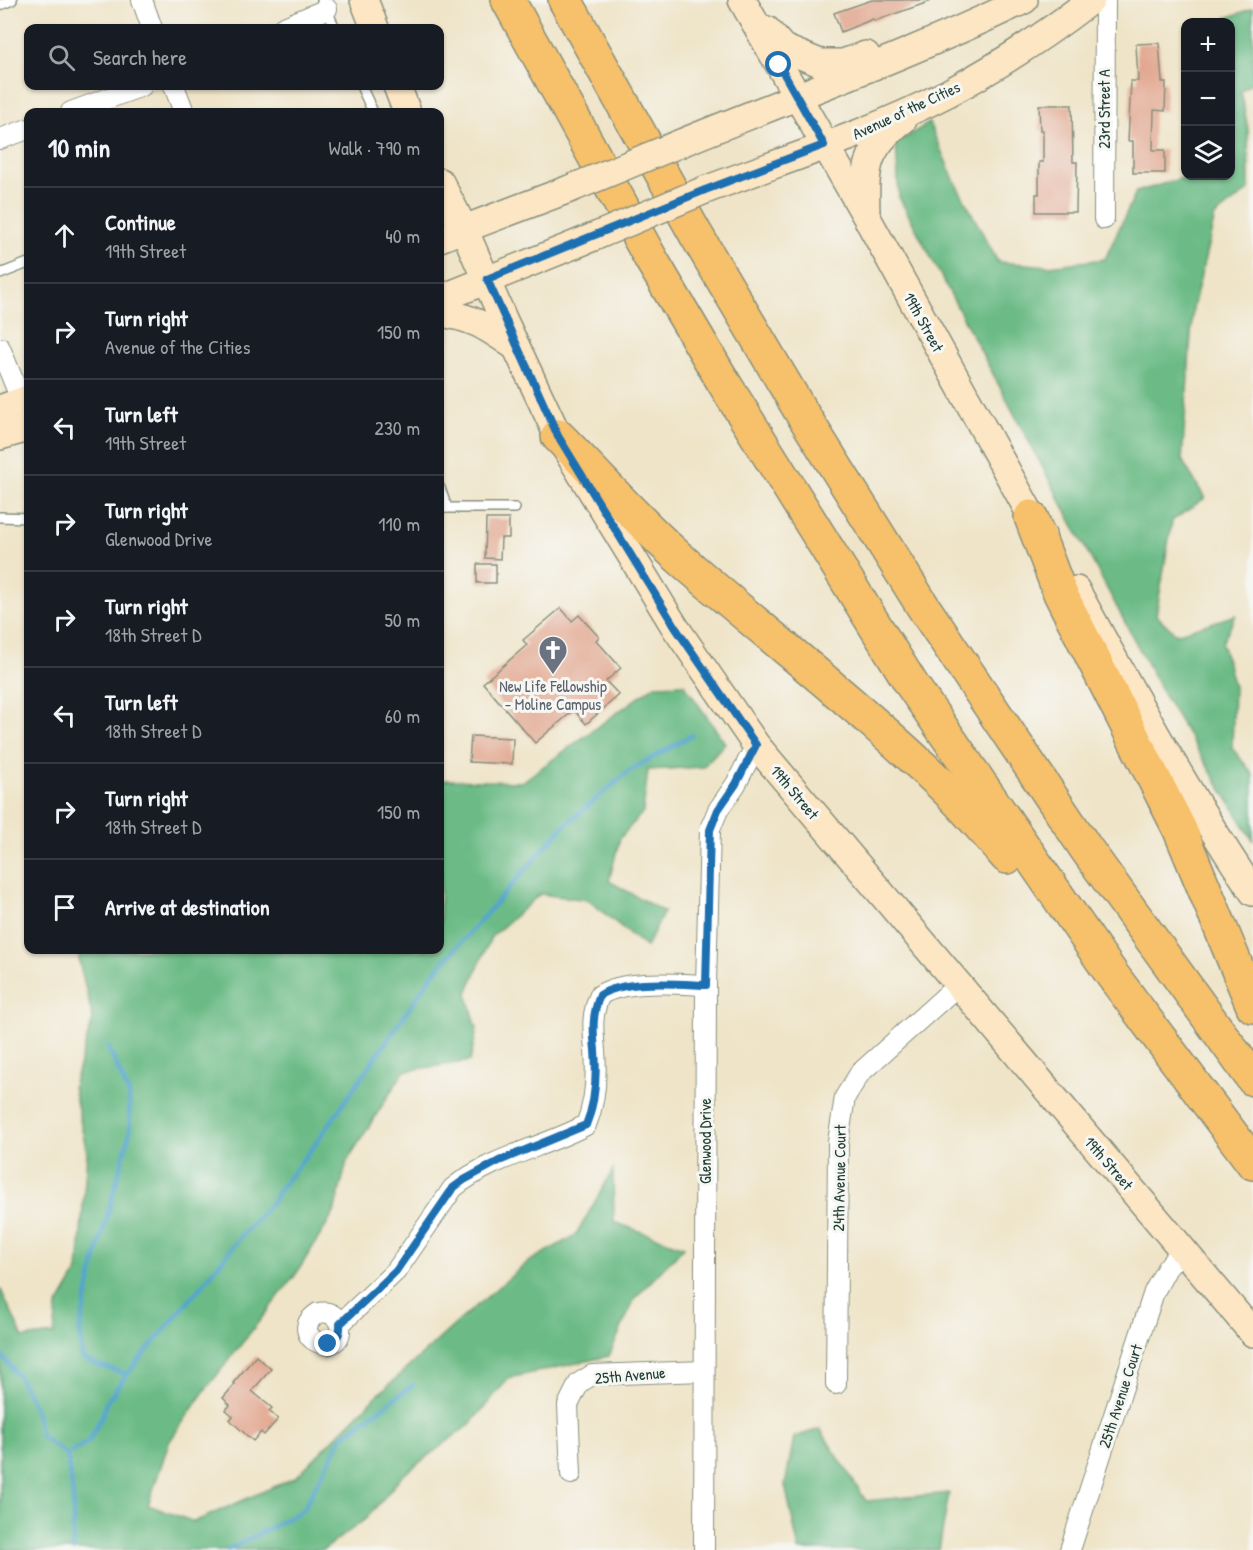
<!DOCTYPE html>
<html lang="en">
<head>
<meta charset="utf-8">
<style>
  body { margin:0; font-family:"Patrick Hand",sans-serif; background:#242831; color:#f1f3f6 }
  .controls { position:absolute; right:18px; top:18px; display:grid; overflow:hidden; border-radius:12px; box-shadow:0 2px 4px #0004 }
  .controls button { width:54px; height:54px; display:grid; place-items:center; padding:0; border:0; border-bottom:2px solid #363941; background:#171b24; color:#f1f3f6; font:30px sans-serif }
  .stop { position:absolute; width:18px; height:18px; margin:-14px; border:4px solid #1f6fb2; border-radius:50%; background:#fff }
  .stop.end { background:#1f6fb2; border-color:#fff; box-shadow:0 2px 6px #0008 }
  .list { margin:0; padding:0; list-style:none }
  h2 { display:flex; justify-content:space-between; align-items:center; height:78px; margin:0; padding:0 24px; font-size:26px }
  h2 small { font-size:20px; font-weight:400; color:#9ea1a6 }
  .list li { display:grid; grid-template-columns:39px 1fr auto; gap:18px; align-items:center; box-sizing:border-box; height:96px; padding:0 24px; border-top:2px solid #363941 }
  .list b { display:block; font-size:22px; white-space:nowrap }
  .list p { margin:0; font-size:20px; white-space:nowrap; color:#9ea1a6 }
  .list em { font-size:20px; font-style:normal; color:#9ea1a6 }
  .icon { flex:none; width:33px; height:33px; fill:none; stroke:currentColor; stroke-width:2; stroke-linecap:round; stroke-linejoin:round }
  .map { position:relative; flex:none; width:1253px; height:1550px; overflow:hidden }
  .search { position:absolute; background:#171b24; box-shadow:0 2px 4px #0004; left:24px; top:24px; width:420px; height:66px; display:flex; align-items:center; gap:15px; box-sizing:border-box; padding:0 21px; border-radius:12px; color:#9ea1a6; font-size:22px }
  .panel { position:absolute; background:#171b24; box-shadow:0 2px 4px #0004; left:24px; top:108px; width:420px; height:846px; border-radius:12px }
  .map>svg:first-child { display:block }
  .forest { fill:#6cbb86; stroke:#467c5d; stroke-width:1.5 }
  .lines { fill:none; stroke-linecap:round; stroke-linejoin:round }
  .stream { stroke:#54a5ce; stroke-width:4.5 }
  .building { fill:#e2a790 }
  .service-casing { stroke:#87907e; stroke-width:12 }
  .minor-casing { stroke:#87907e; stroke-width:22 }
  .secondary-casing { stroke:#87907e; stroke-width:30 }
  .motorway-casing { stroke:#87907e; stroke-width:36 }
  .service { stroke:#fff; stroke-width:9 }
  .minor { stroke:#fff; stroke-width:20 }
  .secondary { stroke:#fce6c4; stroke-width:27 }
  .motorway { stroke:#f7c06b; stroke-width:33 }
  .secondary-bridge-casing { stroke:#87907e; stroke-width:30; stroke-linecap:butt }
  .secondary-bridge { stroke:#fce6c4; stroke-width:27 }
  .route { stroke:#1f6fb2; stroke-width:8 }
  .labels { text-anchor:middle; stroke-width:6; stroke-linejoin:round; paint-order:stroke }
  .street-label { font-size:16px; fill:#1f3d34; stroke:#f6f6f2 }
  .worship-label { font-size:16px; fill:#5b616d; stroke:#f6f6f2 }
</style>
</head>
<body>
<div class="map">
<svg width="1253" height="1550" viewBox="0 0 1253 1550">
  <rect width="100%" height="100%" fill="#f6f6f2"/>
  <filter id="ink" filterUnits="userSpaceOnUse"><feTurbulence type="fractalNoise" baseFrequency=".0167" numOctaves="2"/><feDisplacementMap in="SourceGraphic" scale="12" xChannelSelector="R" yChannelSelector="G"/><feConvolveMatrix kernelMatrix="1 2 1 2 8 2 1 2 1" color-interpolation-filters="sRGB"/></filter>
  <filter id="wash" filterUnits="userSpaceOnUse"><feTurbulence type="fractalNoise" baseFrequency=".008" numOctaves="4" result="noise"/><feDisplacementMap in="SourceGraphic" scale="24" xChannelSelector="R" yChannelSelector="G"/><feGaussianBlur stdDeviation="1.35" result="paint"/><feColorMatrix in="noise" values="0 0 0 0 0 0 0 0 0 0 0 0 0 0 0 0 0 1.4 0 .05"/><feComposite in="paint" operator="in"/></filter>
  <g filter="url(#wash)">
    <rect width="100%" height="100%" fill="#efe4c8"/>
    <g class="forest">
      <path d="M1253,8v74l-12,9 7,38 1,61 -34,26 -22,92 -11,152 23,38 -33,23 -16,94 20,19 60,-19 -14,28 12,44 -2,61 21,26v66l-90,-146 -264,-497 -3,-54 33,-20 25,57 44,82 51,4 56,-7 31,-67 53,-16h41v-154h-6l2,-4z"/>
      <path d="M684,684l41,59 -22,24 -55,3 -5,42 -23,26 -11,43 55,31 -18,35 -58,-47 -48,-6 -49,43 -24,56 10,36 -7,32 -66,10 -57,90 -13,52 -38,61 -93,119 -34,49 -21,63 46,17 102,-45 74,-75 91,-83 67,-57 48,-27 37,-65 1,52 70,25 -49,51 -26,58 -100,22 -39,46 -68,52 -35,42 -44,32h-323v-262l23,50 31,-4 3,-27 21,-36 9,-118 -14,-67 20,-67 -14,-58 1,-11h360v-166l5,-4 77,2 133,-97z"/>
      <path d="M820,1429l46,72 83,-8 -10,57h-140l-14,-65 9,-48z"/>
    </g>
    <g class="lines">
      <g class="stream">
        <path d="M108,1047l21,47 1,38 -35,129 -15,67 2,30 15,7 30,9"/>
        <path d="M0,1353l18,23 17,32 6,28 26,19"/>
        <path d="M73,1550v-55l-6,-40 22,-14 14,-27 3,-11 21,-29 78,-92 36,-46 32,-35 6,-11 35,-44 119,-172 130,-147 66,-56 63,-36"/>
        <path d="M228,1550l75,-40 39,-73 71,-52"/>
      </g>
    </g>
    <g id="blocks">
      <g class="building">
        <path d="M872,0h57v2l-55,19 -1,-2 -32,13 -7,-19z"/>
        <path d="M1159,43l3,39h4l-1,29 -11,-1 -1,40h12v23h-32v-32h-5l3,-60h7l-2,-37z"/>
        <path d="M1039,105h33l1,57h4l-1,50h-40v-18h3v-32h4v-32h-3z"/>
        <path d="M486,519h23v19h-8l-1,21 -15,-1z"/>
        <rect x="477" y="564" width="19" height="19"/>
        <path d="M561,608l11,13 7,-6 20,22 -3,3 25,28 -15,13 13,14 -33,29 -12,-14 -39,33 -52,-60 44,-38 -4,-5z"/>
        <path d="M471,736l42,2 -1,26 -43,-2z"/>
        <path d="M256,1356l15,13 -19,22 20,17 -3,3 9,8 -14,16 -3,-3 -8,9 -23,-21 3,-4 -7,-6 4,-5 -7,-7 12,-14 -2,-1z"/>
      </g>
    </g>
  </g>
  <g filter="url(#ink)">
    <use href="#blocks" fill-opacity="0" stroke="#87907e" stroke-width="1.5"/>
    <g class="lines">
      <g class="service-casing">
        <g id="service">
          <path d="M322,0l13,28"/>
          <path d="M0,5l12,-5"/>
          <path d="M361,86l12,26"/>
          <path d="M0,274l28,-11"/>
          <path d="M440,488l7,20"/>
          <path d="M440,508h75"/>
          <path d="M0,517l28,1"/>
        </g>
      </g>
      <g class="minor-casing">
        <g id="minor">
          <path d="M142,0l10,28"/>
          <path d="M282,28l45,-19"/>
          <path d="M174,86l10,26"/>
          <path d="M71,112l71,-26"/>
          <path d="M0,139l28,-10"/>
          <path d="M1104,219l1,-219"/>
          <path d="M0,348l26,64"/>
          <path d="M340,1324c4,40 -57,12 -22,-11 10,-2 17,1 22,11l56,-53 57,-83c40,-32 90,-40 133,-63 10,-24 11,-49 9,-75 -2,-20 -4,-36 5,-55 24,-16 78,-11 106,-10"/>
          <path d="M836,1384l2,-242 7,-45 15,-24 98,-88"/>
          <path d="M571,1474l-3,-69 11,-22 13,-8 112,-4"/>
          <path d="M704,1550l2,-565 4,-156 8,-19 18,-26 20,-39"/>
          <path d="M1070,1550l84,-258 13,-24 16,-19"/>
        </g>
      </g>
      <g class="secondary-casing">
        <g id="secondary">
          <path d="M364,0l11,28"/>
          <path d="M742,0l124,216 176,319"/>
          <path d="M767,30l16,18 37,15h23l23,-8"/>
          <path d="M397,86l10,26"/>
          <path d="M681,143c115,-47 231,-89 343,-143"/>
          <path d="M440,182l24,47 40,92 54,115 117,191 81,118 497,588"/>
          <path d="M705,190c82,-31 166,-57 243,-97 51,-27 98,-58 143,-93"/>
          <path d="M866,215c-1,-45 -2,-66 37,-95"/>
          <path d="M440,238l132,-50"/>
          <path d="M440,299l156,-63"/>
          <path d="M440,313c34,4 48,15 76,34"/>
          <path d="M0,409l28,-10"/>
          <path d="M0,436l28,-8"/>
          <path d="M1076,590c56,103 112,205 177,302"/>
        </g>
      </g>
      <g class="motorway-casing">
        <g id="motorway">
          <path d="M508,0l143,259 73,124 188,302 201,291 140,187"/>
          <path d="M565,0l130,233 105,177 124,198 163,242 166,229"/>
          <path d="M558,436c42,42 81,87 126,126 87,76 179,147 262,227 22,21 41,45 61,68"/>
          <path d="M1031,517l29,76 120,237 73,176"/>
        </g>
      </g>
      <use href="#service" class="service"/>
      <use href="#minor" class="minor"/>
      <use href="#secondary" class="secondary"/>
      <use href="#motorway" class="motorway"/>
      <g class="secondary-bridge-casing">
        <g id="secondary-bridge">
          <path d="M572,188l109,-45"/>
          <path d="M596,236l109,-46"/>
        </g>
      </g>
      <use href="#secondary-bridge" class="secondary-bridge"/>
    </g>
  </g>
  <g class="lines" filter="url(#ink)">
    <path class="route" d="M328,1344c9,-4 13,-10 12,-20l56,-53 57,-83 11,-8 35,-19 87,-36c10,-24 11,-49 9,-75 -2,-20 -3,-36 5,-55 24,-16 78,-11 106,-10l4,-155 8,-20 18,-26 20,-39 -81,-118 -117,-191 -71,-157 218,-89 119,-45 -45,-80"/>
  </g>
  <defs>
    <g id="church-pin" transform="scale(1.5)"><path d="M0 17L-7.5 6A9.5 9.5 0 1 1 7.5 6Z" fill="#6b7280" stroke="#f6f6f2"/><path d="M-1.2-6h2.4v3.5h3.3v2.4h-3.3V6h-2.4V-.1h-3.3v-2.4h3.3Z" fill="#fff"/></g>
  </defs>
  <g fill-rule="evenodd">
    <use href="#church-pin" x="553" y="650"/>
  </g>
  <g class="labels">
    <g class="street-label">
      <text transform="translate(1104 109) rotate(-90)" y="6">23rd Street A</text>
      <text transform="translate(906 110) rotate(-25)" y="6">Avenue of the Cities</text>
      <text transform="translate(924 322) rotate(61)" y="6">19th Street</text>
      <text transform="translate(795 792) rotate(50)" y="6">19th Street</text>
      <text transform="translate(705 1141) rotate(-90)" y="6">Glenwood Drive</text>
      <text transform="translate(1109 1163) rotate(49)" y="6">19th Street</text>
      <text transform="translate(839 1178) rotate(-89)" y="6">24th Avenue Court</text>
      <text transform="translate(630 1375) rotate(-5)" y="6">25th Avenue</text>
      <text transform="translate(1120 1396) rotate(-72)" y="6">25th Avenue Court</text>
    </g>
    <g class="worship-label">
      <text x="553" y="692">New Life Fellowship<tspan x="553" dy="18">- Moline Campus</tspan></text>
    </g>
  </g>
</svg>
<div class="controls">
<button>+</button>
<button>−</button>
<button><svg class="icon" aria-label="layers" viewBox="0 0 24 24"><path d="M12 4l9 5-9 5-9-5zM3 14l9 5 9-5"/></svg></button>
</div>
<div class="stop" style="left:779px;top:65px"></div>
<div class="stop end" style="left:328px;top:1344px"></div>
<div class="search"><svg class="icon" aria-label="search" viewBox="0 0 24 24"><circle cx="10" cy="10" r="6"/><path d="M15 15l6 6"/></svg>Search here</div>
<section class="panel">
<h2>10 min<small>Walk · 790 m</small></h2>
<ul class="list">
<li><svg class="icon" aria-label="ahead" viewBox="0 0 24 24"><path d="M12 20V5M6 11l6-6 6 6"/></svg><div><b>Continue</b><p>19th Street</p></div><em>40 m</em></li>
<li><svg class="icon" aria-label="right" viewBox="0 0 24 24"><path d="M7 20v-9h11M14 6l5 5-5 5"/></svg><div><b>Turn right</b><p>Avenue of the Cities</p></div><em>150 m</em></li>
<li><svg class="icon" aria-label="left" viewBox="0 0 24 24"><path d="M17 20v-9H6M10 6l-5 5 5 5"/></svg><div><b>Turn left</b><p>19th Street</p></div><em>230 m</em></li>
<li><svg class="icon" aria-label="right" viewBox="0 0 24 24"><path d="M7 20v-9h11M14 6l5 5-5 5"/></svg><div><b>Turn right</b><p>Glenwood Drive</p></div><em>110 m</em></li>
<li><svg class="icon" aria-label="right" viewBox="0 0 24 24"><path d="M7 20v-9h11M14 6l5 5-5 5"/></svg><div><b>Turn right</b><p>18th Street D</p></div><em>50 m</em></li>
<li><svg class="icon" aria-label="left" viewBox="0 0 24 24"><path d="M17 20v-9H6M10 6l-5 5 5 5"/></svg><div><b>Turn left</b><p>18th Street D</p></div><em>60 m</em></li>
<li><svg class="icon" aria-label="right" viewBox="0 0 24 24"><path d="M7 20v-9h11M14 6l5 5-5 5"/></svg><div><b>Turn right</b><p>18th Street D</p></div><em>150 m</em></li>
<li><svg class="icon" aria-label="arrive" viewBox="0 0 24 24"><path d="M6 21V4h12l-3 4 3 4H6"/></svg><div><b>Arrive at destination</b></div></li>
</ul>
</section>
</div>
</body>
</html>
